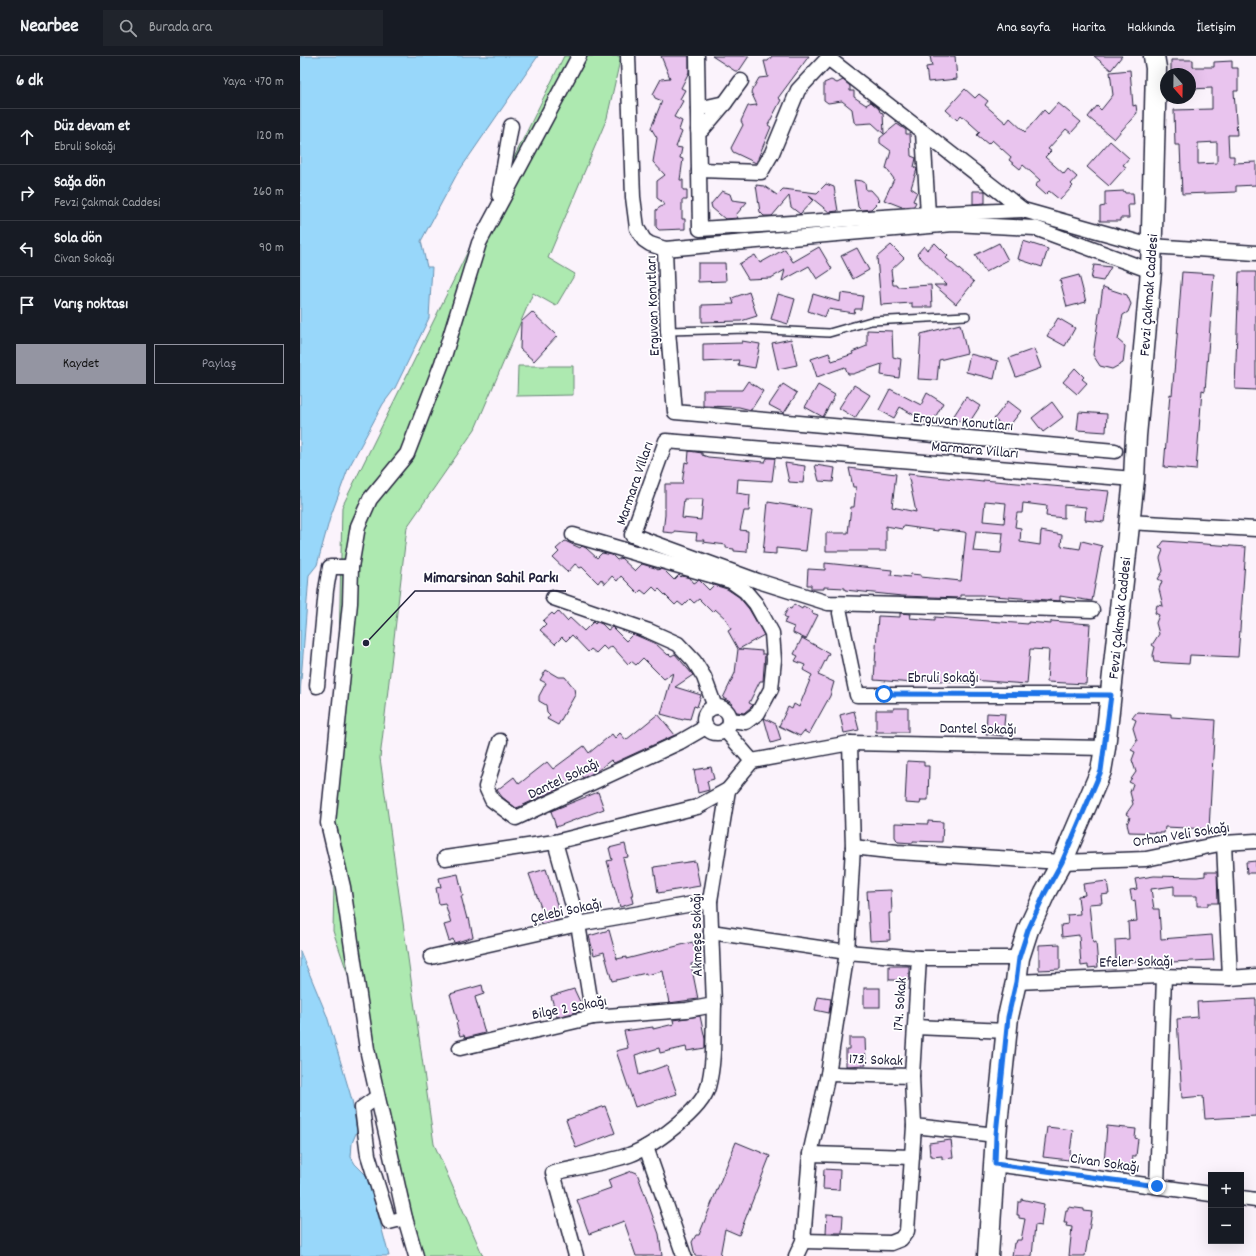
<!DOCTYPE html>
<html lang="tr">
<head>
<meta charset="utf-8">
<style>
  body { margin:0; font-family:Dekko,sans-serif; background:#20242c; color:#f1f3f6 }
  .controls { position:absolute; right:12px; bottom:12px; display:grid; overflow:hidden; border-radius:0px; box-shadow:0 4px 16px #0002 }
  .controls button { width:36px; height:36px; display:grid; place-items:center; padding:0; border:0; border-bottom:1px solid #363941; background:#171b24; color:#f1f3f6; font:20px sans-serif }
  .compass { position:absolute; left:860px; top:12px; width:36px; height:36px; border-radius:50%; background:#171b24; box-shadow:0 4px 16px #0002; rotate:160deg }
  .stop { position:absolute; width:12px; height:12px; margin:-9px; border:3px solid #1a73e8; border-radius:50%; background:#fff }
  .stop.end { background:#1a73e8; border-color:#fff; box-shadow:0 1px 4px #0008 }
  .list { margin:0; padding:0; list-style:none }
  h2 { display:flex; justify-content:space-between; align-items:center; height:52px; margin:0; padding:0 16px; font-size:17px }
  h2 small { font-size:13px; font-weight:400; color:#9ea1a6 }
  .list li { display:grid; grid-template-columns:26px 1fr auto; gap:12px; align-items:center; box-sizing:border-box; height:56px; padding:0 16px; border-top:1px solid #363941 }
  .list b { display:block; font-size:15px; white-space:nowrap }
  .list p { margin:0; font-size:13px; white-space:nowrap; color:#9ea1a6 }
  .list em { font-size:13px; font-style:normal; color:#9ea1a6 }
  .actions { display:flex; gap:8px; padding:12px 16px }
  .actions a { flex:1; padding:9px 0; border:1px solid #9495a2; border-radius:0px; text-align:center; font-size:14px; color:#9495a2 }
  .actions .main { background:#9495a2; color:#111 }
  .icon { flex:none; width:22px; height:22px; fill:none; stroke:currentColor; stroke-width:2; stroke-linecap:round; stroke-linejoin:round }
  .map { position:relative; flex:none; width:956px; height:1200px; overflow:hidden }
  header { display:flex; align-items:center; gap:24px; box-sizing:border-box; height:56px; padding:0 20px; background:#171b24; border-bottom:1px solid #363941 }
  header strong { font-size:19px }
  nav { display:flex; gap:22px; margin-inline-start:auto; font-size:14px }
  .search { width:280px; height:36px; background:#20242c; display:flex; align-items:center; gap:10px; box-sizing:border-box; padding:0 14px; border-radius:0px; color:#9ea1a6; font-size:15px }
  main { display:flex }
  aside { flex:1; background:#171b24 }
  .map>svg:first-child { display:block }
  .green { fill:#ade9b0; stroke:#688676 }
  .water { fill:#98d7fa; stroke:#698fae }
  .building { fill:#e9c4ee; stroke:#22223b; fill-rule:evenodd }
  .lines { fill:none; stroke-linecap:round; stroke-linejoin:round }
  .lane-casing { stroke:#22223b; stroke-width:10 }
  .street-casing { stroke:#22223b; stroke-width:17 }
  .secondary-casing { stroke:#22223b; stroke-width:23 }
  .lane { stroke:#fff; stroke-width:7 }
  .street { stroke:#fff; stroke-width:14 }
  .secondary { stroke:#fff; stroke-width:20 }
  .route { stroke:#1a73e8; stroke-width:5 }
  .labels { text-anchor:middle; stroke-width:3.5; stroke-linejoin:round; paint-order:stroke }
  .street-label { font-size:15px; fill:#22223b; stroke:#fff }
  .leader { fill:none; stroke:#22223b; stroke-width:1.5 }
  .callout-dot { fill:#22223b; stroke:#fff; stroke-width:1.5 }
  .callout-label { font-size:16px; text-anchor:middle; font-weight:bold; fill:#22223b; stroke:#fff; stroke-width:3.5; stroke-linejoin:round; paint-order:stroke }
</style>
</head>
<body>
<header>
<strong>Nearbee</strong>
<div class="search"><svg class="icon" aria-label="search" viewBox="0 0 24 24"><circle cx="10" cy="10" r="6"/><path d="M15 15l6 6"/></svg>Burada ara</div>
<nav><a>Ana sayfa</a><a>Harita</a><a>Hakkında</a><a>İletişim</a></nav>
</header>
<main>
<aside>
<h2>6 dk<small>Yaya · 470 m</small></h2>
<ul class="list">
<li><svg class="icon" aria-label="ahead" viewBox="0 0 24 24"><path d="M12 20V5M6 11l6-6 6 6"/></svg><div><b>Düz devam et</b><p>Ebruli Sokağı</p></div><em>120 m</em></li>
<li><svg class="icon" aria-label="right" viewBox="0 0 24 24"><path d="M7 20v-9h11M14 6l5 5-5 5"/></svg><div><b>Sağa dön</b><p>Fevzi Çakmak Caddesi</p></div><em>260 m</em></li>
<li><svg class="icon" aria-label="left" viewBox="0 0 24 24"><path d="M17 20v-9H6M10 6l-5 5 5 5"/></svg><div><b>Sola dön</b><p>Civan Sokağı</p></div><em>90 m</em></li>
<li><svg class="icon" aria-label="arrive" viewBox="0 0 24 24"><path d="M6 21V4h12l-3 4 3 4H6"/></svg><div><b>Varış noktası</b></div></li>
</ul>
<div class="actions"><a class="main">Kaydet</a><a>Paylaş</a></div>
</aside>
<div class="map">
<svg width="956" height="1200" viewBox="0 0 956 1200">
  <rect width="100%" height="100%" fill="#fbf3fc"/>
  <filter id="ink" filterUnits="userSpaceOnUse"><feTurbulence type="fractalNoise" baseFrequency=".025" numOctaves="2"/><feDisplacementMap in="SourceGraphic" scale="8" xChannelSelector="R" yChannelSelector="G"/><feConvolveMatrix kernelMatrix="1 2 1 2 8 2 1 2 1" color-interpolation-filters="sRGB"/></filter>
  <g filter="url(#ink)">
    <g class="green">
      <path d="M264,0h57l-14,62 -59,140 27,16 -19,32 -23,-13 -58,136 -68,98 -27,231 54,386 49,112h-66l-42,-203 -42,-122 9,-424z"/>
      <path d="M218,310h55v29l-56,1z"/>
    </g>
    <g class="water">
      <path d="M0,0h238l-81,118 -36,67 6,26h5l-3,51 -34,70 -12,16 -35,65 -18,49 -13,47 -8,10 -9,119z"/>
      <path d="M0,895l27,65 25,84 5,31 -5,12 -1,14 4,7 13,13 21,79h-89z"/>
    </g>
    <g class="building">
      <path d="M361,0h28v16l-8,16 4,2 -5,9 3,2 -9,16 8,4 -3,9 3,2 -6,15 6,1 -2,10 3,1 -3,21h3v10h4v10h-5v19h3v10l-26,1 -3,-3v-17l9,-6 -8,-6v-17l8,-6 -12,-13 4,-24 -6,-10 11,-27 -7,-3 -2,-4 8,-15 9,-1z"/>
      <path d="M412,0h37l-10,15h-4z"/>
      <path d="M472,0h37l-31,42 3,2 -13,25 3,2 -15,36 -23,-11 -2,-4 12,-23 -2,-4 7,-15 9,-1 -6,-13 8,-14 9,-1 -4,-16h4z"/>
      <path d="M630,0h25l2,23 -29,3 -2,-15 6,-1z"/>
      <path d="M794,0h28l-11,14z"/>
      <path d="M871,4h22v7h21v-5l18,-1v7h6v23h-4l3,44h-9l1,21h5v7l22,-1v23l-20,1v6l-54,2 -2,-49h-5l-1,-35 38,-1v-21l-22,1v-15h-19zM917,86v21l-19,1v-21z"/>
      <path d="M830,14l3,36 3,-1 1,8 -23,26 -26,-22 9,-11 4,4 12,-15 -3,-23z"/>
      <path d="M531,24l6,3 6,-3 7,6v5h4v6l12,8 5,-3 8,7 1,3 3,1 1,21 -12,-11 -15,1 -3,-2 -2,-13 -10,-8 -14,2 -4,-3v-17z"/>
      <path d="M665,33l10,9 4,-4 9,7 -3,4 21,18 4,-5 15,14 19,-22 4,4 10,-11 23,19 -10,11 -5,-4 -18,20 3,2 -6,6 19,17 4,-5 9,8 -6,7 2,2 -13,14 -11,-9 -4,4 -10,-9 5,-6 -17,-15 -3,4 -11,-9 2,-3 -19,-17 -4,4 -11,-9 3,-3 -19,-17 -4,5 -11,-10z"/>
      <path d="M597,68l9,6v4h4l1,22 5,2 -2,9 3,2 -6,19 6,4 -4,9 3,1 -2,4 -12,1 -18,-7 10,-21 -8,-11 5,-17 -11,-8v-5z"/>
      <path d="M810,85l19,17 -6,7 3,2 -17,19 -22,-19z"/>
      <path d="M554,124l8,1 3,2 1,7h5l9,10 -9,9 -10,1 -3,-3z"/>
      <path d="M526,128l8,3 4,24 -9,1 -21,-17 5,5 -13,14 -9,-7 -2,-11 -17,20h-8l-4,-4 -4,-27 8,1 13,9 6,-6 34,4z"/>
      <path d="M422,135l8,3 2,6 15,2 -11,13 2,3 -13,1 -13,-11 -1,-4z"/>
      <path d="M673,135h12v12l-12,1z"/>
      <path d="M824,135l1,2h8l1,12h-6l1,13h-9v3h-20v-14l5,-1v-14z"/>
      <path d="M723,185l25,8 -6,18 -24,-8z"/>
      <path d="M635,187l13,13 -2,2 28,24 -18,22 -22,-19h13l-30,-31 7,-8 3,4z"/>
      <path d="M699,187l9,17 -23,12 -10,-17z"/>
      <path d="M591,189l13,13 -13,12 2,15h4l1,2 33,-2 1,22h-20v-4l-31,2 -4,-48z"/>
      <path d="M519,191l13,22 -15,10 -8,-13 -27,15 3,-11 -14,8 -23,1 -9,-15 16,-9 5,8 25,-14 8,13z"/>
      <path d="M557,192l12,22 -16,9 -12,-23z"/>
      <path d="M398,207h27l1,18 -28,1z"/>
      <path d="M794,209l17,2 -8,14 -12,-2z"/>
      <path d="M882,216l32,2 -9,117 -3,-1 -6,80 -32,-3 6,-73 2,1 4,-45z"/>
      <path d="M939,216h17v118l-21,-1z"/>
      <path d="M779,219l7,27 -19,5 -7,-27z"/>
      <path d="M803,231l24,8 4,9 -3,8 -5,3 -5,25 7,6 -2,17 -11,6 -12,-3 -7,-11z"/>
      <path d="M449,236l8,24 -16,5 -39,1v-17l32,-1 -2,-6z"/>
      <path d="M541,237l22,3 -2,13h-6l-1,4 -26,-4 -3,8 -17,-6 5,-17 27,8z"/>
      <path d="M478,238l17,5 -7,25 -17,-5z"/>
      <path d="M232,256l25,24 -23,25 -14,-12 1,-27z"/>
      <path d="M758,262l17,10 -10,18 -18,-10z"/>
      <path d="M660,268l7,29 -28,7 -2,20 -19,-1 3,-45z"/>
      <path d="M567,274l25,1 1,26 8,2 -2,19 -18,-3 1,-11 -29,10h-5l-3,-7 -28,10 -6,-18 18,-6 3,8 21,-7 -1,-2 15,-6z"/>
      <path d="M491,283l6,26 -19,4 -6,-26z"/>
      <path d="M442,285l18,3 -5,24 -17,-3 1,-5 -36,2v-18l39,-1z"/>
      <path d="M734,293l7,19 -25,9 -7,-19z"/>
      <path d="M670,298l28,7 -4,18 -28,-7z"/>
      <path d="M775,312l9,9 -2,2 5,4 -10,11 -14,-12z"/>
      <path d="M448,325l15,10 -12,19 -12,-3 -36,-1v-16h39z"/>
      <path d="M483,328l14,9 -13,20 -15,-8z"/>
      <path d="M518,329l17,10 -12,22 -18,-10z"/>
      <path d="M554,329l16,10 -15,23 -16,-10z"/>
      <path d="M590,333l31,16 6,-12 16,10 -12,22 -31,-18 -6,11 -15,-8z"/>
      <path d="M666,341l14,9 -13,20 -14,-9z"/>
      <path d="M708,345l13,10 -14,18 -13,-10z"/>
      <path d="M752,346l11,15 -20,15 -11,-14z"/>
      <path d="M779,356l28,2 -1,18 -29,-2z"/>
      <path d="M389,395l13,2v2l6,2 57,5 2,-4h8l-3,23 -34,-2 -1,14 13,2 -1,16h-5l-4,19 8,1 -1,21 -13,-1v-2l-8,-1v-3l-23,-3 1,-2h-8l1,-7 -23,-2v2l-11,-1 2,-17v-31h17l3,-22 3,1zM384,443h19l-2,21 -19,-2z"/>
      <path d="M485,407l20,3 -2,17 -14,-1z"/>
      <path d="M515,409l20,3 -2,14 -14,-1z"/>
      <path d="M549,412l47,6 -4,33 24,5 -8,-38 75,8v-2l126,11 -5,31 -19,-2 1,-13 -22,-2v13l-18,-2 1,-10 -24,-3 -1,10h-5l-2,14 6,1 -1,14 20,3 1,-14 21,4 -1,11 19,3 2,-8 20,5 -10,55 -32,-5v5l-79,-6h-21v3l-58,-2 -57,-6v-2l-21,-1v2h-13v-4h-4l1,-16 17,1v-7l67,7 -1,5 19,2 1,-3 10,1v2l40,4 5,-48 -2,-1 -26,-3v2l-35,-5 -1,3 -16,-3v25h-60v-18h22l3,-26h3l2,-20h-3zM685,445l21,2 -2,20 -21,-2zM676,475l27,2 -2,20 -28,-2z"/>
      <path d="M468,446l43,7 -5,42 -30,-3v6l-13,-1z"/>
      <path d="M265,485l15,7 2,-2 4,2 11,10 5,-5 10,2 5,5 4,-2 14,13 7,-7 13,4 3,2 1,-1 5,1 10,10 5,-5 2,2 1,-1 8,2 4,5 5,-3 10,10 5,-5 13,4 12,8 10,12 15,26 -25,14 23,2v3h3l-2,27h-3l-11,22 4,2 -2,2 -7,6 -7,-1 -8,-4 3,-5 -9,-5 12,-25 3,-24 -10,-18 3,-2 -5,-10 -11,-10 -3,3 -13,-13 -5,4 -4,-4 -7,7 -5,-4 -3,3 -16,-16 -2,2 -4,-4 -7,7 -5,-4 -3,3 -17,-17 -4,5 -5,-5 -7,8 -4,-5 -3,4 -16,-16 -2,1 -5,-4 -7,8 -15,-14 6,-6 -3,-3z"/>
      <path d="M864,485l82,6 -8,110 -48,-2 -1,9 -35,-2 -1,-7 2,-8 -3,-2 7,-11 -3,-11 3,-8 -4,-2 2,-8 6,1 -4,-17 3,-8 -4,-2 5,-8 -3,-13 3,-8 -4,-2z"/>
      <path d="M494,548l8,5 1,-3 10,5 -1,2 6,2 -12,24 -13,-6 1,-6 -10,-4 3,-5 -3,-2 4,-8 3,1z"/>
      <path d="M258,555l9,10 3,-3 14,13 9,-9 2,2 2,-2 5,2 6,6 4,-3 14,14 7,-7 23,10 12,11 1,-1 2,2 4,-2 18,21 -18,12 26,8 -4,12 -3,-1 -4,13 -6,-1 -1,2 -22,-6 12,-41 -9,6 -21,-21 -7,7 -5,-4 -3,3 -16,-18 -5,4 -4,-4 -7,7 -5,-4 -3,3 -16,-17 -6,6 -4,-4 -7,7 -15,-14 6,-6 -3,-3 9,-8 2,2z"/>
      <path d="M600,557l11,1 -1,4 25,2v-3l93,7v-2l23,2v-3l39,3 -4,60 -39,-2 2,-32 -19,-1 -3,35 -56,-4v3l-57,-4v4l-40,-3 4,-64 22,1z"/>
      <path d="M502,582l27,15 -11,22 16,7 -4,14 -21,38 -5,-3 -4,5 -21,-10 9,-19 4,2 2,-5 5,3 13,-32 -9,-5 2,-5 -10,-4 3,-5 -4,-2z"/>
      <path d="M246,614l12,7h7l9,11 1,7 -17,30 -11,-6 3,-4 -3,-3 -1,-7 -7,-4v-5l7,-13 -6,-3z"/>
      <path d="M594,652h14v24h-32v-22h18z"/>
      <path d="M554,655l5,19 -15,3 -4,-18z"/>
      <path d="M837,656l34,2v3l44,3 -6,109 -44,-2 -1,6 -35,-1 -2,-8 3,-7 -4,-3 7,-10 -3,-12 3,-8 -4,-2 7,-10 -4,-12 3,-8 -4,-2 6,-9 -4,-13 3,-8 -4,-2z"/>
      <path d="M687,657l18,1 -2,22 -17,-2z"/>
      <path d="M358,658l17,21 -61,28 -3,-3 -14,11 -14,7 -3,-4 -2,2 -2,-1 -18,14 -39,18 -3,1 -14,-11 -5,-7 17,-13 5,7 28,-22 6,7 31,-23 5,7 23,-19 3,4 5,-5 6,7z"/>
      <path d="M464,662l12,6 5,16 -10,3z"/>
      <path d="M607,705l17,1v4h5l-1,34h-7l-1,4 -15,-1z"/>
      <path d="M411,711l3,12 -7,2 2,9 -11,3 -4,-23z"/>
      <path d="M298,736l6,17 -48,18 -5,-16z"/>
      <path d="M628,765l15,1 -1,20 -29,-1v2l-15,-1 -3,-5v-14l33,1z"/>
      <path d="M325,788l3,13 -5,1 10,37h-2l2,8 -13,4 -13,-46 5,-1 -3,-12z"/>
      <path d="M395,805l5,25 -42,7 -4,-26z"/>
      <path d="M956,805v12h-9l-1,-11z"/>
      <path d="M246,813l14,45 -4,1 2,5 -17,4 -2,-6 5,-2 -15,-42z"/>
      <path d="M905,816h12l1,31h-10v3h-11v-10h-23v-10l-23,3 3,20h5l2,30 51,-4 2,25 -64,3v-3l-22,2v3h-10l-2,-2 -1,-23 14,-1 -1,-17 9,-1 -2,-21 -3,1 -2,-11 7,-1 -2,-10 19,-3 43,1 8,-1z"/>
      <path d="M158,818l5,22h-2l6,23 2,-1 4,19 -19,6 -1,-4 -4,2 -5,-16 7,-2 -6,-20 -6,1 -3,-16 5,-1 -2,-9z"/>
      <path d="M807,825l2,13 -8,1 1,8 -13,1 4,39 3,-1 2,25 -10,1v-3l-7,1 -2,-31 -17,2 -1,-12 7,-1 -1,-9 13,-1 -2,-18 7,-1 -2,-11z"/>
      <path d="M591,834l1,23h-3l1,27 -20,1 -3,-50z"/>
      <path d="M309,874l8,29 9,-2v2l67,-17 5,20 -7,2 7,35 -29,4 -6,-32 -17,4v-2l-34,8 -8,-29 -10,3 -5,-19z"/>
      <path d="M760,888v25l-21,1v-25z"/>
      <rect x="589" y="910" width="20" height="14"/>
      <path d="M182,929l2,9 -9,3 10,36 -20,5 -1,-3 -4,1 -4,-13 2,-1 -8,-28z"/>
      <rect x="564" y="932" width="16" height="19"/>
      <path d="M274,933l8,17 -3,1 2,4 -24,6 -6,-21z"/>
      <path d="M518,941l13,2 -2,14 -14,-3z"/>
      <path d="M956,943v117l-51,3 -2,-23 -21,2 -5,-79 21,-2 -1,-15z"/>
      <path d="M400,960l5,23v9l-18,3 -1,-4 -26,6 -1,-5 -24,7 4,20 28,-10 10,29 -42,13 -19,-56 12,-3 -4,-17 29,-4v2l21,-5 -1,-4z"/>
      <path d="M549,982h16l1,27 -20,1v-17h3z"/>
      <path d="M305,1050l10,27 -39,15 -10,-28z"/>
      <path d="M807,1070l29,3 -1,9 3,1 -2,17h-3l-1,9 -28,-2z"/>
      <path d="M747,1071l26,3 -4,30 -26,-3z"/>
      <path d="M651,1084l2,18 -11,1v-3l-10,1v-2h-2l-1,-12z"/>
      <path d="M436,1086l34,14 -31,79 -14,-6 -5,27h-25l-3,-14 4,-7h3z"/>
      <path d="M524,1113l16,1 -1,20 -16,-1z"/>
      <path d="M332,1115l5,2 22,61 3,22h-26l-12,-35 -35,13 -12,-34 34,-12 -3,-8z"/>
      <path d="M721,1143l23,5 -3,22 -6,-1 -3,31h-20l2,-13h2l1,-3h4l4,-21 -6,-1v-3h-2l1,-13h3z"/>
      <path d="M768,1151l16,2v2l8,1 -7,44h-16l3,-29 -6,-1 1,-3h-3l2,-13h2z"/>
      <path d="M527,1158l16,1 -1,18h-16z"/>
    </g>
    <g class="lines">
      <g class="lane-casing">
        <path id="lane" d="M368,275l79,-2 82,4 42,-12 95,-5"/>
      </g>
      <g class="street-casing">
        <g id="street">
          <path d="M328,0l5,141 4,31 7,12 6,4 15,5 288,-25 82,4 116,43"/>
          <path d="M397,0l3,173 228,-15 95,-4"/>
          <path d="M398,53l27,-6 16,-22"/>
          <path d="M398,74h4l23,-27"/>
          <path d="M623,76l5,82"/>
          <path d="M399,114l62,2 11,-19 26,-63 30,-32 195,152 128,36 105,7"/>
          <path d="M199,139l12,-69"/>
          <path d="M365,193l3,82 7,81 440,39"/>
          <path d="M828,466l128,7"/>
          <path d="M273,479l158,46 14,10 11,13 16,29 2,27 -3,29 -13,24 -12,9 -16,-2"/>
          <path d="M253,542l96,33 29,13 16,17 10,16 11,30"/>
          <path d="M792,554l-264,-7 -70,-22 -126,-46 34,-94 468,38"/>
          <path d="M540,557l17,82h254"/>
          <path d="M17,630l9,-96 4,-23h21"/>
          <circle cx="417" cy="664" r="13"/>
          <path d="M200,685l-14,46 6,13 24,18 164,-76 26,-15"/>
          <path d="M550,687l255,5"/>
          <path d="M255,786l23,82 15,93"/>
          <path d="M924,787l6,135"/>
          <path d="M553,791l44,5 165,10 84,-3 78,-16 32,-2"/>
          <path d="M145,802l110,-16 142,-35 31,-17 24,-29 -27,-31"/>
          <path d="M411,876l136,20 6,-105 -3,-104 -98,18"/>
          <path d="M131,901l147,-33 132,-23"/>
          <path d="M716,926l144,-6 70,2 26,-2"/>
          <path d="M615,971l92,4"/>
          <path d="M160,992l133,-31 94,-7 27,-5 -4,-104 18,-111"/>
          <path d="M528,1018l84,2 2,50 82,9"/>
          <path d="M612,1020l7,-118"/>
          <path d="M77,1041l-15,11 6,47 21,67 16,-4"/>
          <path d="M346,1091l38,109"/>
          <path d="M510,1098l102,3"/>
          <path d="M695,1108l216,30"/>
          <path d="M857,1130l7,-210"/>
          <path d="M941,1142l15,2"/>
          <path d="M503,1185l88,2 10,-4 6,-8 7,-105"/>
          <path d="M116,1200l-11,-38 -38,-169 -24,-162 -15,-64 22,-220 1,-36 7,-41 12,-27 37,-45 35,-91 37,-120 100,-187"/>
          <path d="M276,1200l-23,-83c25,-6 52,-10 76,-18 23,-8 73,-45 79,-68 7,-26 5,-55 6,-82"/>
          <path d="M496,1200l7,-15 7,-87 18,-80 19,-122 72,6h100"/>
        </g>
      </g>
      <g class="secondary-casing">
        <path id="secondary" d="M688,1200l8,-121 12,-118 8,-35 3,-24 9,-28 17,-37 17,-31 39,-91 4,-23 29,-269 2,-43 15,-165 5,-203 -2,-12"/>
      </g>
      <use href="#lane" class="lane"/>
      <use href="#street" class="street"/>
      <use href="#secondary" class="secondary"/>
    </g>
  </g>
  <g class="lines" filter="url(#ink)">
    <path class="route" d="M584,638l227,1 -10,76 -39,91 -17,31 -17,37 -9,28 -3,24 -8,35 -12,117 -1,30 162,22"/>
  </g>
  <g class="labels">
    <g class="street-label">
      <text transform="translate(848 239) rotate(-86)" y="5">Fevzi Çakmak Caddesi</text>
      <text transform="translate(352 250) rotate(-92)" y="5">Erguvan Konutları</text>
      <text transform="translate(663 365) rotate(5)" y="5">Erguvan Konutları</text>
      <text transform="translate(675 393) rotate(5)" y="5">Marmara Vilları</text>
      <text transform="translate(334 427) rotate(-71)" y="5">Marmara Vilları</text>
      <text transform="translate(819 562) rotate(-84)" y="5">Fevzi Çakmak Caddesi</text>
      <text x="643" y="626">Ebruli Sokağı</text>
      <text transform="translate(678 672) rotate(1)" y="5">Dantel Sokağı</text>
      <text transform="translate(263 722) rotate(-25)" y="5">Dantel Sokağı</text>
      <text transform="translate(881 778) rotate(-9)" y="5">Orhan Veli Sokağı</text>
      <text transform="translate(266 854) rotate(-12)" y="5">Çelebi Sokağı</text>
      <text transform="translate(396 879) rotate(-91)" y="5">Akmeşe Sokağı</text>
      <text transform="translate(836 905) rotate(-1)" y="5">Efeler Sokağı</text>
      <text transform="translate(599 948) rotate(-86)" y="5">174. Sokak</text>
      <text transform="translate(269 951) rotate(-11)" y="5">Bilge 2 Sokağı</text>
      <text transform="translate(576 1003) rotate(2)" y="5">173. Sokak</text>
      <text transform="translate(805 1106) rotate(8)" y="5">Civan Sokağı</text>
    </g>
  </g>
  <path class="leader" d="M66 587L115 535H266"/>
  <circle class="callout-dot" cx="66" cy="587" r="4"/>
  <g class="callout-label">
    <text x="191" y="526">Mimarsinan Sahil Parkı</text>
  </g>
</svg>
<div class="controls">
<button>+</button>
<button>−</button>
</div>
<svg class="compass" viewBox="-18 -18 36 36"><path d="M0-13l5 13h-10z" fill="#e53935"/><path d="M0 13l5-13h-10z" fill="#9ea1a6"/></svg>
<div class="stop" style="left:584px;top:638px"></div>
<div class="stop end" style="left:857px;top:1130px"></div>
</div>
</main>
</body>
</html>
